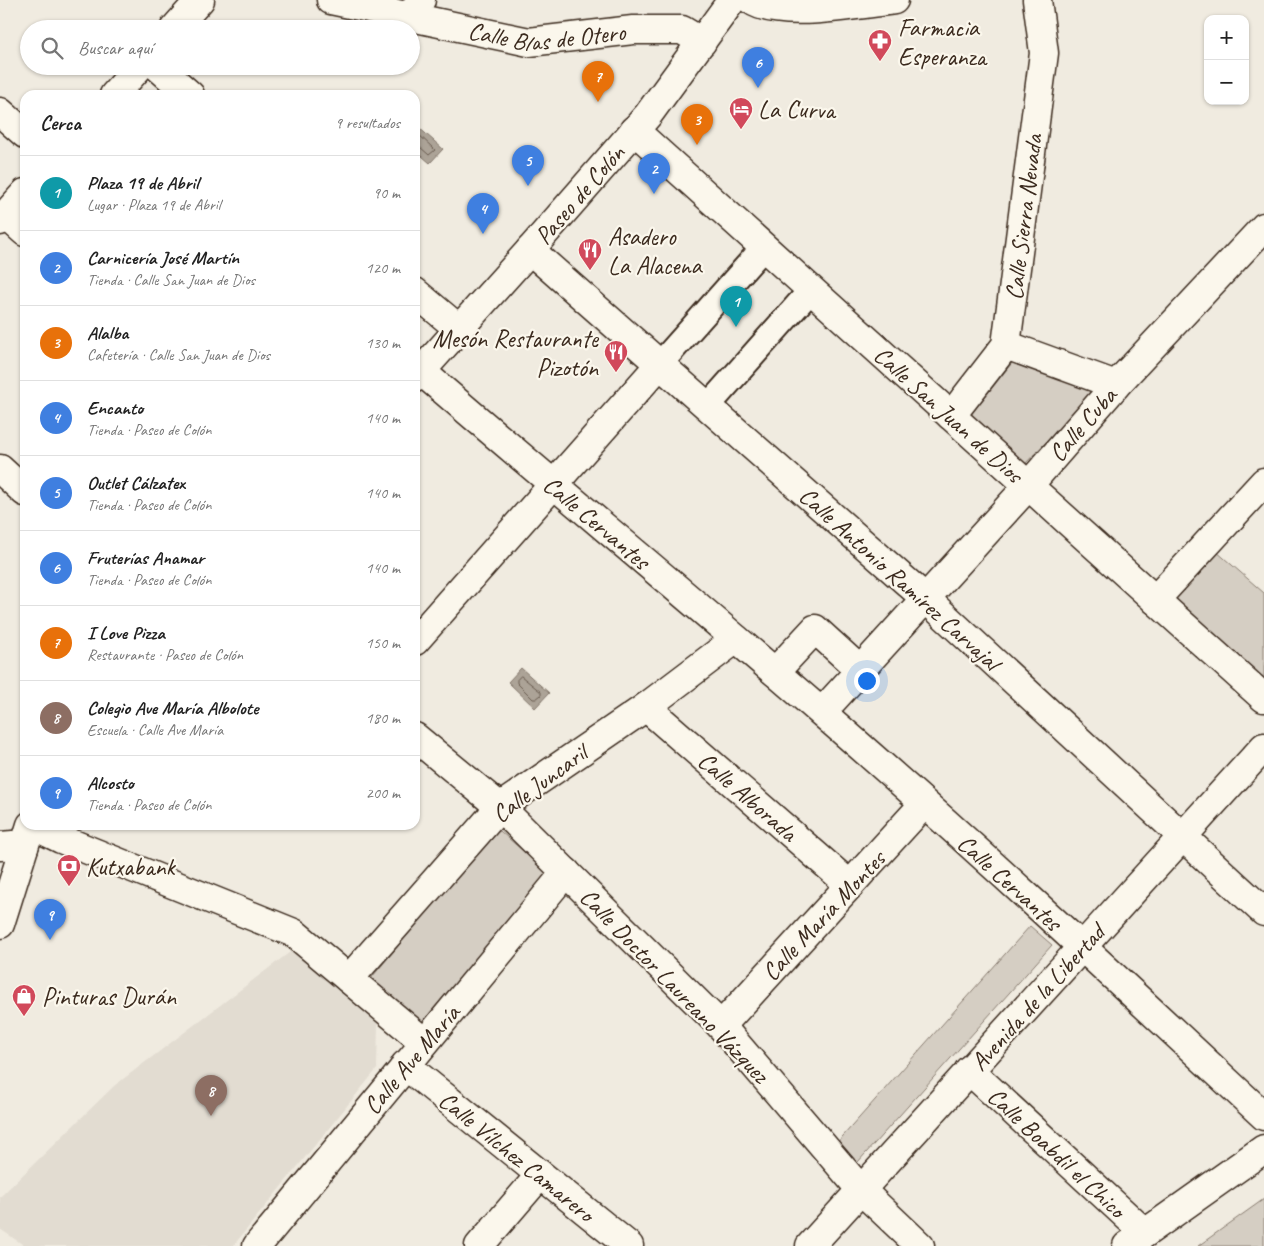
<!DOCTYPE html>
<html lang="es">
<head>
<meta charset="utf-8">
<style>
  body { margin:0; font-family:Caveat,sans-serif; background:#f6f6f6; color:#222 }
  .controls { position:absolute; right:15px; top:15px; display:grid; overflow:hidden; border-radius:10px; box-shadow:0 1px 4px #0004 }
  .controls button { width:45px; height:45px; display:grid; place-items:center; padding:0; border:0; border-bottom:1px solid #e0e0e0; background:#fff; color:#222; font:25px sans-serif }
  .you { position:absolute; left:866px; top:680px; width:18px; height:18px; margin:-12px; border:4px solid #fff; border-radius:50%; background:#1a73e8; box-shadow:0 0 0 8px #1a73e833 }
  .badge { display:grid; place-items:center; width:32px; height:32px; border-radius:50%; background:#d1495b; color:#fff; font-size:16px; font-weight:700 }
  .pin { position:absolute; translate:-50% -41px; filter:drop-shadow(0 1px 2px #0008) }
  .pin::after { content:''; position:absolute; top:26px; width:18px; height:15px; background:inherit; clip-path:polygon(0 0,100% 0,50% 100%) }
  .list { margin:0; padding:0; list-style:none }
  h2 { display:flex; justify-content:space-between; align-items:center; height:65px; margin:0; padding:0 20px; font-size:21px }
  h2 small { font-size:16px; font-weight:400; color:#767676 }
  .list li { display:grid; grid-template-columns:32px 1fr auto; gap:15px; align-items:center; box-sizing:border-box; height:75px; padding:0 20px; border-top:1px solid #e0e0e0 }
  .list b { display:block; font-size:19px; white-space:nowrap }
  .list p { margin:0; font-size:16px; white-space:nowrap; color:#767676 }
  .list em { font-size:16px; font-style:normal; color:#767676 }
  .icon { flex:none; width:28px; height:28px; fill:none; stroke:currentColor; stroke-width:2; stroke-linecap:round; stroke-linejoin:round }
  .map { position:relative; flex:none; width:1264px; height:1246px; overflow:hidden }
  .search { position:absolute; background:#fff; box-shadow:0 1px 4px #0004; left:20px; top:20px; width:400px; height:55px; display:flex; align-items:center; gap:12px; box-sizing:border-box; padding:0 18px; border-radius:28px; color:#767676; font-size:19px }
  .panel { position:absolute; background:#fff; box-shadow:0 1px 4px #0004; left:20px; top:90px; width:400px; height:740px; border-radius:15px }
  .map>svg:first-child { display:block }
  .built { fill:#e2dcd1 }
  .green { fill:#d5cec3; stroke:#887c70 }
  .water { fill:#aca397; stroke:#7f7367 }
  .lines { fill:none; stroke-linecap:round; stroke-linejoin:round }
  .shore { stroke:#685a4e; stroke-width:1 }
  .pedestrian-casing { stroke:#3b2a1e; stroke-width:28 }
  .minor-casing { stroke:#3b2a1e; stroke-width:31 }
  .tertiary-casing { stroke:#3b2a1e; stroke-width:31 }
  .pedestrian { stroke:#fbf7ec; stroke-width:24 }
  .minor { stroke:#fbf7ec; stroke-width:28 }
  .tertiary { stroke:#fbf7ec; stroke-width:28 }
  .labels { text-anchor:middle; stroke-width:4.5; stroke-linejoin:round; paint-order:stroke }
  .poi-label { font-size:25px; fill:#3b2a1e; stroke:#fbf7ec; text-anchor:start }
  .street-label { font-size:25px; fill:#3b2a1e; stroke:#fbf7ec }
</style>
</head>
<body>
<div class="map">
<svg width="1264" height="1246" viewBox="0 0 1264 1246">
  <rect width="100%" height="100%" fill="#f0ebe0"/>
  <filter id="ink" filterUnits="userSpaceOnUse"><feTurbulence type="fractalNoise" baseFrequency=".02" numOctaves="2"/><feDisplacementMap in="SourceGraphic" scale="10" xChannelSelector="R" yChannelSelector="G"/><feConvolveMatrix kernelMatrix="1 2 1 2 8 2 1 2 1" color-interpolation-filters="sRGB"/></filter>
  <g filter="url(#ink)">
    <path class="built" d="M294,949l84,74 -1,46 -144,177h-208l-25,-17v-32l114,-111z"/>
    <g class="green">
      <path d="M1015,359l80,32 -72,75 -54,-49z"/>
      <path d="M1216,551l48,42v88l-92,-80z"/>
      <path d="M495,831h5l46,40v5l-123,145h-5l-45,-39 -1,-5z"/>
      <path d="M1030,926l22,19 -195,218 -22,-18z"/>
      <path d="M1264,1199v47h-66z"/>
    </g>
    <g class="water">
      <path d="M417,126l26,23 -13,14 -15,-13v-22z"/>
      <path d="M521,668l28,25 -14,15 -27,-26z"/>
    </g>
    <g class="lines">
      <g class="shore">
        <path d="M415,131l20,19 -6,5 -9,-8 -5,-1"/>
        <path d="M521,676l20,16v3l-5,4h-3l-16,-16v-3z"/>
      </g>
      <g class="pedestrian-casing">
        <g id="pedestrian">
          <path d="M660,364l104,-117"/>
          <path d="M707,407l104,-117"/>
        </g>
      </g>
      <g class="minor-casing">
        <g id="minor">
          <path d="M751,0c28,20 109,4 143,0"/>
          <path d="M409,17l12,-17"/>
          <path d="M174,29l26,-29"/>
          <path d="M157,66l33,29"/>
          <path d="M114,95l26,-29"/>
          <path d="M0,112l25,22"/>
          <path d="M634,130l630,568"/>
          <path d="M6,215l19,17"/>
          <path d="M0,221l25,-28"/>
          <path d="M530,250l395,348 339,314"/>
          <path d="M415,292l44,37"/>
          <path d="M1006,345l110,40"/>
          <path d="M421,371c133,115 268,226 400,341 151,131 297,268 443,404"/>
          <path d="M951,416l55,-71 38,-292 -7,-53"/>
          <path d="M0,469l25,23"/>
          <path d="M1155,600l109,-118"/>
          <path d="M415,641l245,-277"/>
          <path d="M775,672l40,-43 45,41"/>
          <path d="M646,707l204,178"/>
          <path d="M822,712l206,-226 88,-101 148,-158"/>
          <path d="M415,737l85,70 221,219 140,164 59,56"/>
          <path d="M32,825l29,14 233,94 130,109"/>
          <path d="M0,846l13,-1 11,2"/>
          <path d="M349,979l151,-172 146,-100 90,-68"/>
          <path d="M721,1026l203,-222"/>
          <path d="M405,1065l224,181"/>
          <path d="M969,1070l176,163"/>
          <path d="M257,1246l309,-374"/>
          <path d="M479,1246l61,-71"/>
          <path d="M810,1246l454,-499"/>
          <path d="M1127,1246l137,-97"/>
        </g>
      </g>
      <g class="tertiary-casing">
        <g id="tertiary">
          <path id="s1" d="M331,0l198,42 104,-12h49l20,12"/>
          <path d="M415,378l115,-128 118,-135 84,-115"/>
          <path d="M0,924l31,-99"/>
        </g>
      </g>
      <use href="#pedestrian" class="pedestrian"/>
      <use href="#minor" class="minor"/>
      <use href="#tertiary" class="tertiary"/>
    </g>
  </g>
  <defs>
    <g id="pharmacy-pin" transform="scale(1.25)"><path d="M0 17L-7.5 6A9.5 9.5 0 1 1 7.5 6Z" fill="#d1495b" stroke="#fbf7ec"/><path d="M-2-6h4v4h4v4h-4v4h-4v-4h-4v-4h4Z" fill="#fff"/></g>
    <g id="hotel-pin" transform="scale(1.25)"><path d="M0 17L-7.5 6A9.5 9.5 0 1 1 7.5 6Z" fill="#d1495b" stroke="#fbf7ec"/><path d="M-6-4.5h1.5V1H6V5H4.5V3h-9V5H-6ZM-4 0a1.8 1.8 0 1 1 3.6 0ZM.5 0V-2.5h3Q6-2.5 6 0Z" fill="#fff"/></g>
    <g id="restaurant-pin" transform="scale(1.25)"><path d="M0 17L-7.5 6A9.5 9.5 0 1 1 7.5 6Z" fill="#d1495b" stroke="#fbf7ec"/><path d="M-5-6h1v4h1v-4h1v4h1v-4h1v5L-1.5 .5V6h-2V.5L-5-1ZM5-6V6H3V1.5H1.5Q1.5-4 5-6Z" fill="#fff"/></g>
    <g id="bank-pin" transform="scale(1.25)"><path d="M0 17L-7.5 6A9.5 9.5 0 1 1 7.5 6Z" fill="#d1495b" stroke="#fbf7ec"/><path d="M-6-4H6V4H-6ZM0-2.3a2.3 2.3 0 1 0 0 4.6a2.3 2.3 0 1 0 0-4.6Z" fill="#fff"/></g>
    <g id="shop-pin" transform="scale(1.25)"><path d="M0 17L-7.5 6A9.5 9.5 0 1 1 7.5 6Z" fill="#d1495b" stroke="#fbf7ec"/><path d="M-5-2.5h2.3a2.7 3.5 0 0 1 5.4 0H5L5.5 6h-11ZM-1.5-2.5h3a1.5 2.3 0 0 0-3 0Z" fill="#fff"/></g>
  </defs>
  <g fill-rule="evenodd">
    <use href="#pharmacy-pin" x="880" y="41"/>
    <use href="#hotel-pin" x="741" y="109"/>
    <use href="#restaurant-pin" x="590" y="250"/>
    <use href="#restaurant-pin" x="616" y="352"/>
    <use href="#bank-pin" x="69" y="866"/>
    <use href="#shop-pin" x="24" y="996"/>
  </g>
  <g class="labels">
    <g class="poi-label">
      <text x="898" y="36">Farmacia<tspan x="898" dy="29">Esperanza</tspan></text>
      <text x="758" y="118">La Curva</text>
      <text x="608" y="245">Asadero<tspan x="608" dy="29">La Alacena</tspan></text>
      <text x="598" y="347" text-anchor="end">Mesón Restaurante<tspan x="598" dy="29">Pizotón</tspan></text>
      <text x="86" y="875">Kutxabank</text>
      <text x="42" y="1005">Pinturas Durán</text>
    </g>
    <g class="street-label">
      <text dy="9" stroke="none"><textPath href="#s1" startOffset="220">Calle Blas de Otero</textPath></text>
      <text transform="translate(579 194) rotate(-49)" y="9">Paseo de Colón</text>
      <text transform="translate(1023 217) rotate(-83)" y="9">Calle Sierra Nevada</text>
      <text transform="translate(949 414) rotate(42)" y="9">Calle San Juan de Dios</text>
      <text transform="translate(1082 424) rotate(-49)" y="9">Calle Cuba</text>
      <text transform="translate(597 522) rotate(40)" y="9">Calle Cervantes</text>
      <text transform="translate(900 578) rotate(42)" y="9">Calle Antonio Ramírez Carvajal</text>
      <text transform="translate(539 783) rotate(-37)" y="9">Calle Juncaril</text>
      <text transform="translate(748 796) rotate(41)" y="9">Calle Alborada</text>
      <text transform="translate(1010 882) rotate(42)" y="9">Calle Cervantes</text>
      <text transform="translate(823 915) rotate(-47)" y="9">Calle María Montes</text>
      <text transform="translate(675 985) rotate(46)" y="9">Calle Doctor Laureano Vázquez</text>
      <text transform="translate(1037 997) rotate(-48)" y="9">Avenida de la Libertad</text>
      <text transform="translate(411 1059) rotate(-50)" y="9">Calle Ave María</text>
      <text transform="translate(1057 1152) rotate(43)" y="9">Calle Boabdil el Chico</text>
      <text transform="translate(517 1156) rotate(39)" y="9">Calle Vílchez Camarero</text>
    </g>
  </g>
</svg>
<div class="controls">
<button>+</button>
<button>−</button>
</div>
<div class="you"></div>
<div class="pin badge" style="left:736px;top:327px;background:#0f9aa8">1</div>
<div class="pin badge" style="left:654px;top:194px;background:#3f7fe0">2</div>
<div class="pin badge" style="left:697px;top:145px;background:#e8710a">3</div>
<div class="pin badge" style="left:483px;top:234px;background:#3f7fe0">4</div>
<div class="pin badge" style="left:528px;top:186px;background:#3f7fe0">5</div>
<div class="pin badge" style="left:758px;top:88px;background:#3f7fe0">6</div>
<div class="pin badge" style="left:598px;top:102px;background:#e8710a">7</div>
<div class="pin badge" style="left:211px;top:1116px;background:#8d6e63">8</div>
<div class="pin badge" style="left:50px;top:940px;background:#3f7fe0">9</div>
<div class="search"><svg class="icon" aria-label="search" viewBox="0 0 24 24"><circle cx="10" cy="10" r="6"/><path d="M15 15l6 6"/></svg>Buscar aquí</div>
<section class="panel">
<h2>Cerca<small>9 resultados</small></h2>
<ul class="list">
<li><span class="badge" style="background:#0f9aa8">1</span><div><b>Plaza 19 de Abril</b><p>Lugar · Plaza 19 de Abril</p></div><em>90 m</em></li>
<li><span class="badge" style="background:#3f7fe0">2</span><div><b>Carnicería José Martín</b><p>Tienda · Calle San Juan de Dios</p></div><em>120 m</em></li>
<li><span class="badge" style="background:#e8710a">3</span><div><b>Alalba</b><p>Cafetería · Calle San Juan de Dios</p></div><em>130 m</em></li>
<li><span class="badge" style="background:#3f7fe0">4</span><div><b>Encanto</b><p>Tienda · Paseo de Colón</p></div><em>140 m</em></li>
<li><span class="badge" style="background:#3f7fe0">5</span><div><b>Outlet Cálzatex</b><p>Tienda · Paseo de Colón</p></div><em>140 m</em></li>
<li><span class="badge" style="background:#3f7fe0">6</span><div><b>Fruterías Anamar</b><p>Tienda · Paseo de Colón</p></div><em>140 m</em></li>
<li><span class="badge" style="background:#e8710a">7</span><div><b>I Love Pizza</b><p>Restaurante · Paseo de Colón</p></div><em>150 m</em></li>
<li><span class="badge" style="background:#8d6e63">8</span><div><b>Colegio Ave María Albolote</b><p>Escuela · Calle Ave María</p></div><em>180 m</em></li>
<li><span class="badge" style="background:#3f7fe0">9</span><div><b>Alcosto</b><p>Tienda · Paseo de Colón</p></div><em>200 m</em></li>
</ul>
</section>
</div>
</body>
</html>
